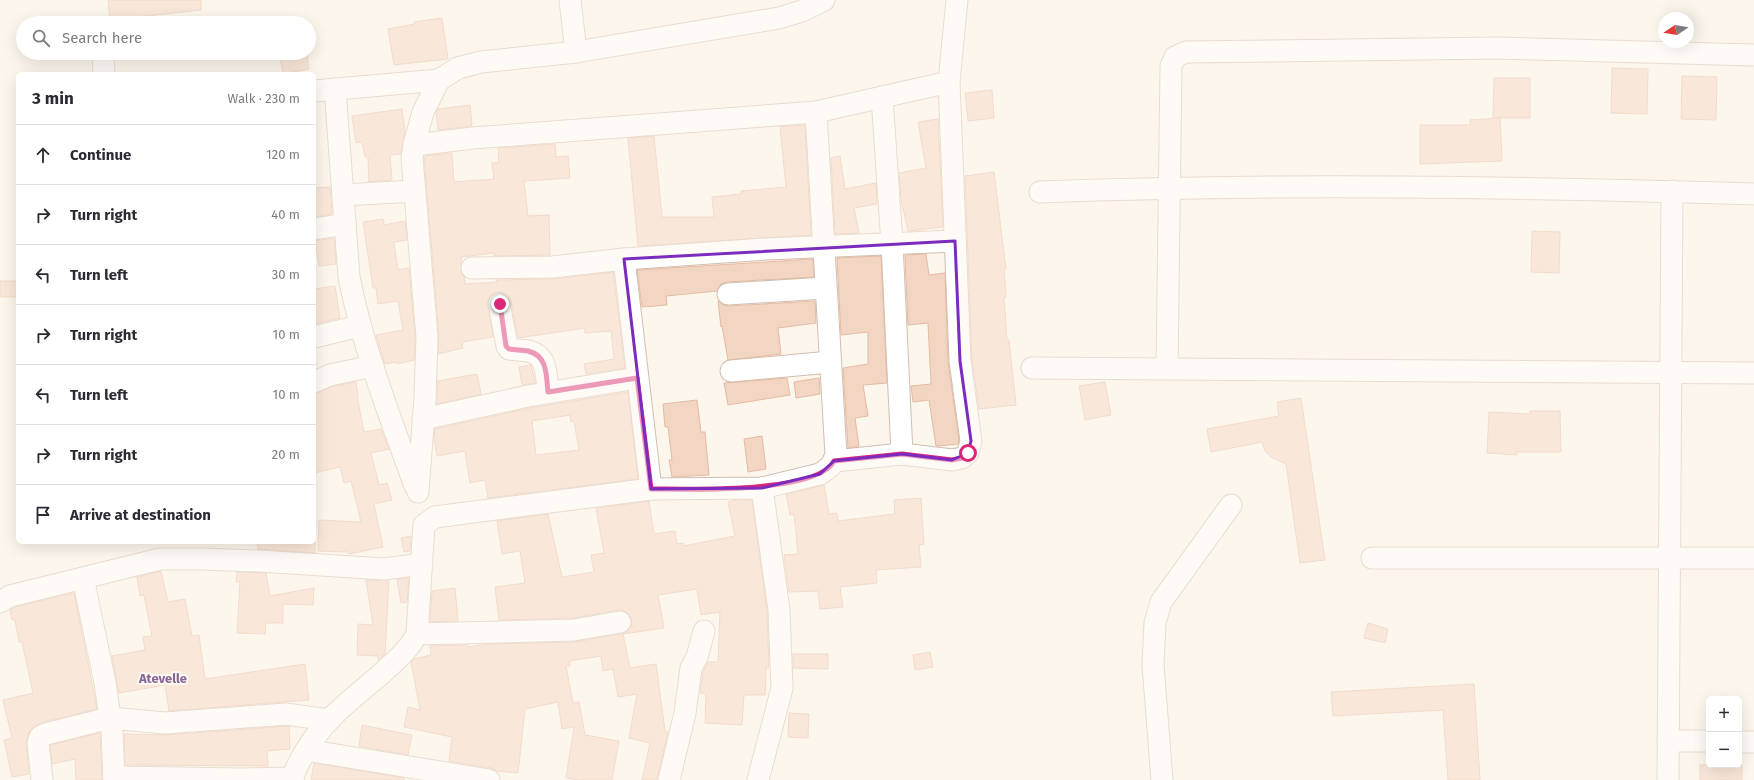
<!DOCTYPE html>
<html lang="en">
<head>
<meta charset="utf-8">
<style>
  body { margin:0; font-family:"Fira Sans",sans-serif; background:#f2f2f3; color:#2b2b33 }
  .controls { position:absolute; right:12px; bottom:12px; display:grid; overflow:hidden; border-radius:6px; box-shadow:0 4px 16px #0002 }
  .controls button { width:36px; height:36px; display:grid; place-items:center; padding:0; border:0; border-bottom:1px solid #e1e1e2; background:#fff; color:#2b2b33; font:20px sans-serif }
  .compass { position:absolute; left:1658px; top:12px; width:36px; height:36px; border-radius:50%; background:#fff; box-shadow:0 4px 16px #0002; rotate:258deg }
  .stop { position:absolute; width:12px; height:12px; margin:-9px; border:3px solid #db2777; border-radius:50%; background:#fff }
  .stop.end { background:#db2777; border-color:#fff; box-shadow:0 1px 4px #0008 }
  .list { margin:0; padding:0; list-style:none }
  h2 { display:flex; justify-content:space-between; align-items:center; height:52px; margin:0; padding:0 16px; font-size:17px }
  h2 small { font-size:13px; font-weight:400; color:#7c7c81 }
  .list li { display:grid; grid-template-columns:26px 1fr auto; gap:12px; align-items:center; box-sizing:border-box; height:60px; padding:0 16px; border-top:1px solid #e1e1e2 }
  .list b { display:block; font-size:15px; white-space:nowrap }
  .list em { font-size:13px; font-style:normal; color:#7c7c81 }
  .icon { flex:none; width:22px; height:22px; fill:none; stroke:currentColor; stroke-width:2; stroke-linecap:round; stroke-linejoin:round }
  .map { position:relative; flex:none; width:1754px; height:780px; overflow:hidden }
  .search { position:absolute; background:#fff; box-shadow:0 4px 16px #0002; left:16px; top:16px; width:300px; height:44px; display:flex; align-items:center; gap:10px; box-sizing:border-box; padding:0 14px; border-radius:22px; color:#7c7c81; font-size:15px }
  .panel { position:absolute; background:#fff; box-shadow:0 4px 16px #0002; left:16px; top:72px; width:300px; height:472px; border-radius:6px }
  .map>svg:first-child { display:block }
  .building { fill:#f3d5c3; stroke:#e6bba3; fill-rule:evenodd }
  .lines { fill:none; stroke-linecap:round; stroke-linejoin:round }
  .street-casing { stroke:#d1beb0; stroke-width:23 }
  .street { stroke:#fff; stroke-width:21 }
  .route { stroke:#db2777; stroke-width:5 }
  .marked { fill:none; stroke:#7b2cbf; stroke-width:3; stroke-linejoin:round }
  .labels { text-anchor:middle; stroke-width:4; stroke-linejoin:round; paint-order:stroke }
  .quarter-label { font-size:13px; font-weight:bold; fill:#846695; stroke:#fffaf3 }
</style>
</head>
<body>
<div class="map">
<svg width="1754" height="780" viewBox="0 0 1754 780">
  <rect width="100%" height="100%" fill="#fdf6ec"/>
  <g class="building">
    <path d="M108,0h93v10l-91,10z"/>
    <path d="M442,18l6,41 -54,6 -6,-36 27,-5 -1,-2z"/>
    <path d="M307,53l2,16 -26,5 -3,-16z"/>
    <path d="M1612,68l36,1 -1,45 -36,-1z"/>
    <path d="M1682,76l35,1 -1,43 -35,-1z"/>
    <path d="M1494,78h36v40h-37z"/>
    <path d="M992,90l2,28 -26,3 -3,-28z"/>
    <path d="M470,105l2,21 -34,4 -2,-18 2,-3z"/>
    <path d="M402,109l3,23 -4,22 -11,1 2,25 -23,2 -1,-25h-3l-3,-15 -6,1 -4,-27z"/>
    <path d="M1500,118l2,43 -82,3v-39h50v-5z"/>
    <path d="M938,119l5,108 -35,4 -7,-31 -2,-27 27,-5 -8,-46z"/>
    <path d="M805,125l6,110 -173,11 -10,-108 26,-2 8,81h52l-2,-20 29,-3v-3l45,-4 -6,-60z"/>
    <path d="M555,144l1,13 12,-1 2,22 -46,3 4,35 21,-1 1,40 -56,1v-3l-33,4 1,17 2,2 1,8 32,-2 -1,-2 57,-1 60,-7 12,96 -39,6 -2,-10 30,-5 -3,-28 -26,2v-5l-67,10 -7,-37 -3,-5 -5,-3 -7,-1 -5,3 -3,5 5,37 -31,5 1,6 -25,6 1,-18 -15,-180 28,-3 2,29 40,-3 -2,-16 7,-1 -1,-14z"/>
    <path d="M840,156l5,33 31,-6 1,21 -23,4 5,25 -24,1 -4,-76z"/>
    <path d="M994,172l12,97 -2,1 2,27h-2l3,43h2l7,65 -37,4 -7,-49 -7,-184z"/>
    <path d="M330,187l2,27 -18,3v-29z"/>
    <path d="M383,219l1,6 21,-4 2,19 -13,2 4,28 11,-2 6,69 -1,23 -17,4v-2l-12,2 -9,-29 27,-5 -5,-29 -20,3 -2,-16h-3l-10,-66z"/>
    <path d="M1532,231l28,1 -1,41 -28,-1z"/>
    <path d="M334,238l2,26 -17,2 -4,-25z"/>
    <path d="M926,254l3,21 16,-2 3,89 11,78 -1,4 -19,2h-3l-7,-46 -16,2 -2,-16 20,-2 -3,-61 -20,2 -3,-70z"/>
    <path d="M881,256l6,127 -24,2 5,31 -13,2 4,28 -11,2 -5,-80 25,-4v-32l-27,3 -4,-77z"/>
    <path d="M813,259l1,18 -87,5 -6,2 -4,7 -51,5 1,9 -25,2 -5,-37z"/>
    <rect x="0" y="281" width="18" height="16"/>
    <path d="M335,286l5,32 -26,6v-35z"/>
    <path d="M718,301l5,4 6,1 86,-5 1,22 -38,5 3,26 -53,6 -6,-34 -1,1z"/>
    <path d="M531,365l4,18 -13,2 -3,-18z"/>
    <path d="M477,374l4,20 -44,10 1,-23z"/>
    <path d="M787,378l3,17 -62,10 -4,-22z"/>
    <path d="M819,378l1,16 -24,4 -2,-16z"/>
    <path d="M356,382l2,13 -1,1 7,36 17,-3 8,20 -18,4 8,32 8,-2 5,17 -18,4 9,43 -34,7 -1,-2 -30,-1 1,-31 42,2 -10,-41 -7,2 -4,-16 -26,6v-79l20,-8z"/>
    <path d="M1105,382l6,33 -26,5 -6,-34z"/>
    <path d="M628,392l10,87 -150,19 -3,-18 -15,3 -5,-32 -28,5 -3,-17 1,-10 95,-21zM570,415l1,7 3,-1 5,29 -43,5 -4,-34z"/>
    <path d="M1301,398l24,162 -25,3 -14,-99 -15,-7 -6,-6 -3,-9 -51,10 -4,-23 72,-13 -2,-14z"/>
    <path d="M697,400l4,32h4l4,43 -37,2 -3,-17h3l-4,-33h-3l-2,-23z"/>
    <path d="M1530,411h30l1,41h-44v3l-30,-2 2,-41 41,2z"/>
    <path d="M762,436l4,33 -18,3 -4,-33z"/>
    <path d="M824,485l5,29 8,-1 1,8 57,-7 -1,-14 27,-2 3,46 -5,1 2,22 -45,3 1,13 -37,4 3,20 -23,2 -2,-18 -29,1 -5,-37 14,-1 -4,-40 -4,1 -4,-21z"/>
    <path d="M736,500h16l15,111 2,57h-3l-1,27h-21l-2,30 -37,-2 1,-29 -6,-1 3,-21 5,-10h10l2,-50 -19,3 -4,-26 -39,6 6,33 -41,6 7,34 26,-4 9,67 3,1 -11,48h-15l8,-37 -21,-5 8,-44 -19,3 -5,-28 -10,2 -2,-15 -32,5 1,5h-4l7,37 6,-1 6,33 34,6 -7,39h-33l-13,-2 8,-51 -12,2 -4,-27 -33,7 -7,64 -21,-2 -6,-3 -42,-7 3,-24 -48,-10 4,-20 12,3 -9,-48 3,-3 17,-4 -1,-9 38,-1v2l21,-3 85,-2 48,-8 5,-3 4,-5 1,-6 -3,-5 -5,-4 -6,-1 -45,8 -74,2 -4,-33 30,-4 -5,-32 -18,3 -5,-33 51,-7 14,63 32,-5 -3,-17 13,-2 -8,-45 53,-7 5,33 21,-3 2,13 6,-1v3l52,-10 -7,-34z"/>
    <path d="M411,536l-1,15 -6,1 -3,-14z"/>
    <path d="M257,542h58v11l-57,-4z"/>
    <path d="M161,571l7,31 17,-3 7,37 7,-1 6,44 100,-15 4,36 -140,11 -4,-26 -46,8 -7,-37 33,-6 -2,-13 9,-1 -8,-41 -4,1 -3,-19z"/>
    <path d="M237,572l29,1 4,23 44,-8 -1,17 -30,-1v19h-17l-1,11 -28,-1 3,-51h-4z"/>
    <path d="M409,578l-2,24 -6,1 -4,-24z"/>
    <path d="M366,580h23l-4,74 -7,6v-4l-21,-1 1,-31 15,1z"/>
    <path d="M455,588l3,33 -28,1 2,-31z"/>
    <path d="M74,593l23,116 -54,13 -9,5 -5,6 -3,11 3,30 -17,3 -8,-37 8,-2 -9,-38 30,-7 -11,-51h-3l-4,-22h-3l-2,-10 5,-3z"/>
    <path d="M1368,623l20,6 -3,14 -21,-5z"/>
    <path d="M930,652l3,15 -18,3 -2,-15z"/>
    <path d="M793,654h35v15l-35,-1z"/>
    <path d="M1474,684l6,96h-32l-5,-70 -110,6 -2,-24z"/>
    <path d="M789,713l20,1 -1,24 -20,-1z"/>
    <path d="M362,725l50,10 -4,20 -49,-9z"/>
    <path d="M289,726l1,23 -23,2 1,15 -143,-1 -1,-31 42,1z"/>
    <path d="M100,733l2,47h-26l-1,-21 -23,5 -2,-19z"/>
    <path d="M314,763l90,15v2h-93z"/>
    <rect x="1700" y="765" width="42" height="15"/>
  </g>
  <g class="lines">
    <g class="street-casing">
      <g id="street">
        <path d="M570,0l6,52"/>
        <path d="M103,53l1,21"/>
        <path d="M335,89l14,188c14,71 41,140 66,209"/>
        <path d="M314,91l125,-11"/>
        <path d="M882,97l10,147 10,210"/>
        <path d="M414,145l59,-7 343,-26"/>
        <path d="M1040,192c238,-9 476,-5 714,2"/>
        <path d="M343,195l72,-4"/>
        <path d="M314,229l31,-5"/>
        <path d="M624,259l142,-10 189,-8"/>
        <path d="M472,268l80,-1 72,-8 27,230"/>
        <path d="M728,294l97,-6"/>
        <path d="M499,304l8,42 2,3c6,1 12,1 19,2 20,4 18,24 20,41"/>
        <path d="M314,337l46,-11"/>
        <path d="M1032,368l722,5"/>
        <path d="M1167,368l4,-302 4,-9 11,-5 311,-4 257,7"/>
        <path d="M731,371l99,-9"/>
        <path d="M314,382l16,-7 43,-9"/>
        <path d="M423,419l105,-23 109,-18"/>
        <path d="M834,461l68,-7 50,6 10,-2 6,-5 3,-12 -11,-80 -11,-279"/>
        <path d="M418,492l7,-94 2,-61 -15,-179 2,-13 9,-33 16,-32 19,-12 23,-6 95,-10 203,-34 23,-7 22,-11"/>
        <path d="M1372,558h382"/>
        <path d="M83,578l22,105 7,48 2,49"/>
        <path d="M0,602l10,-6 150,-37h43l56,2 125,8 38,-5"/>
        <path d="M417,634l157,-4 46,-8"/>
        <path d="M1668,741h41"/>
        <path d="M1739,742h15"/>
        <path d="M306,750l183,30"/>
        <path d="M114,777l126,2 53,-1"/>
        <path d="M42,780l-4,-37 2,-6 6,-3 64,-16 55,5 121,-9 43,6"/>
        <path d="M293,780c1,-10 7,-20 12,-28 18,-32 48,-54 75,-77 14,-13 28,-24 37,-41l7,-109 11,-8 216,-28 111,-1 58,-14 11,-8 5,-11 -20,-343 133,-30 8,-82"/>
        <path d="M669,780l16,-67 6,-45 6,-11 7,-26"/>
        <path d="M758,780l24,-92 -3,-78 -17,-122"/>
        <path d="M1162,780l-9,-115 2,-42 6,-21 70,-97"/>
        <path d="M1668,780l4,-589"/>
      </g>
    </g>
    <use href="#street" class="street"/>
  </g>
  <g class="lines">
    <path class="route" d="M500,304l6,42 3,3c6,1 12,1 19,2 20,5 18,24 20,41l89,-14 14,111c34,0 167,5 183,-28l68,-7 50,6 10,-2 6,-5"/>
  </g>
  <path d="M0 0H1754V780H0ZM955,241l5,120 11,80 -3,12 -16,7 -50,-6 -68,7 -14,13 -58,14 -111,1 -27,-230z" fill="#fdf6ec" fill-opacity=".55" fill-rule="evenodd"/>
  <path class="marked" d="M955,241l5,120 11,80 -3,12 -16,7 -50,-6 -68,7 -14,13 -58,14 -111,1 -27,-230z"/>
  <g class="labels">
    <g class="quarter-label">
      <text x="163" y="683">Atevelle</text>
    </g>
  </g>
</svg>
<div class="controls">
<button>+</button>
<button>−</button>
</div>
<svg class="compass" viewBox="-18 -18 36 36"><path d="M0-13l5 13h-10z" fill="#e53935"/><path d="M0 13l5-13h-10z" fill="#7c7c81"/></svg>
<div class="stop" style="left:968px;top:453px"></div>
<div class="stop end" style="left:500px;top:304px"></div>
<div class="search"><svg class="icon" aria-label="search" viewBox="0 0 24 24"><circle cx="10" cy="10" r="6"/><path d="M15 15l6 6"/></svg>Search here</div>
<section class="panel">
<h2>3 min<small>Walk · 230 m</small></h2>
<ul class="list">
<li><svg class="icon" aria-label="ahead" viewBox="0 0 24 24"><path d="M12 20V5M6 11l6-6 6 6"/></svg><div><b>Continue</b></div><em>120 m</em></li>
<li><svg class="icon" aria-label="right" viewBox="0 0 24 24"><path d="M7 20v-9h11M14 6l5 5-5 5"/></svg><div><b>Turn right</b></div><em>40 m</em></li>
<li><svg class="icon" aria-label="left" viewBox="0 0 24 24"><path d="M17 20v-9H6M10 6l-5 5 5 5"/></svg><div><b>Turn left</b></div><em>30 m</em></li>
<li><svg class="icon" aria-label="right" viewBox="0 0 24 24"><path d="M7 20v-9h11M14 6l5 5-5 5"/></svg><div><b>Turn right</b></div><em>10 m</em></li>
<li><svg class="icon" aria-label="left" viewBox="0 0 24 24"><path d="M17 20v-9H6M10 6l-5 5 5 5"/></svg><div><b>Turn left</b></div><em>10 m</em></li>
<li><svg class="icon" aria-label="right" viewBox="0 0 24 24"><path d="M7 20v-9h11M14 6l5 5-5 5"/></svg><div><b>Turn right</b></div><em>20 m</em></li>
<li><svg class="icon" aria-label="arrive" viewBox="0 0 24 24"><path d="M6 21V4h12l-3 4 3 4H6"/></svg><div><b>Arrive at destination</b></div></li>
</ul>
</section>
</div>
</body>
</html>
